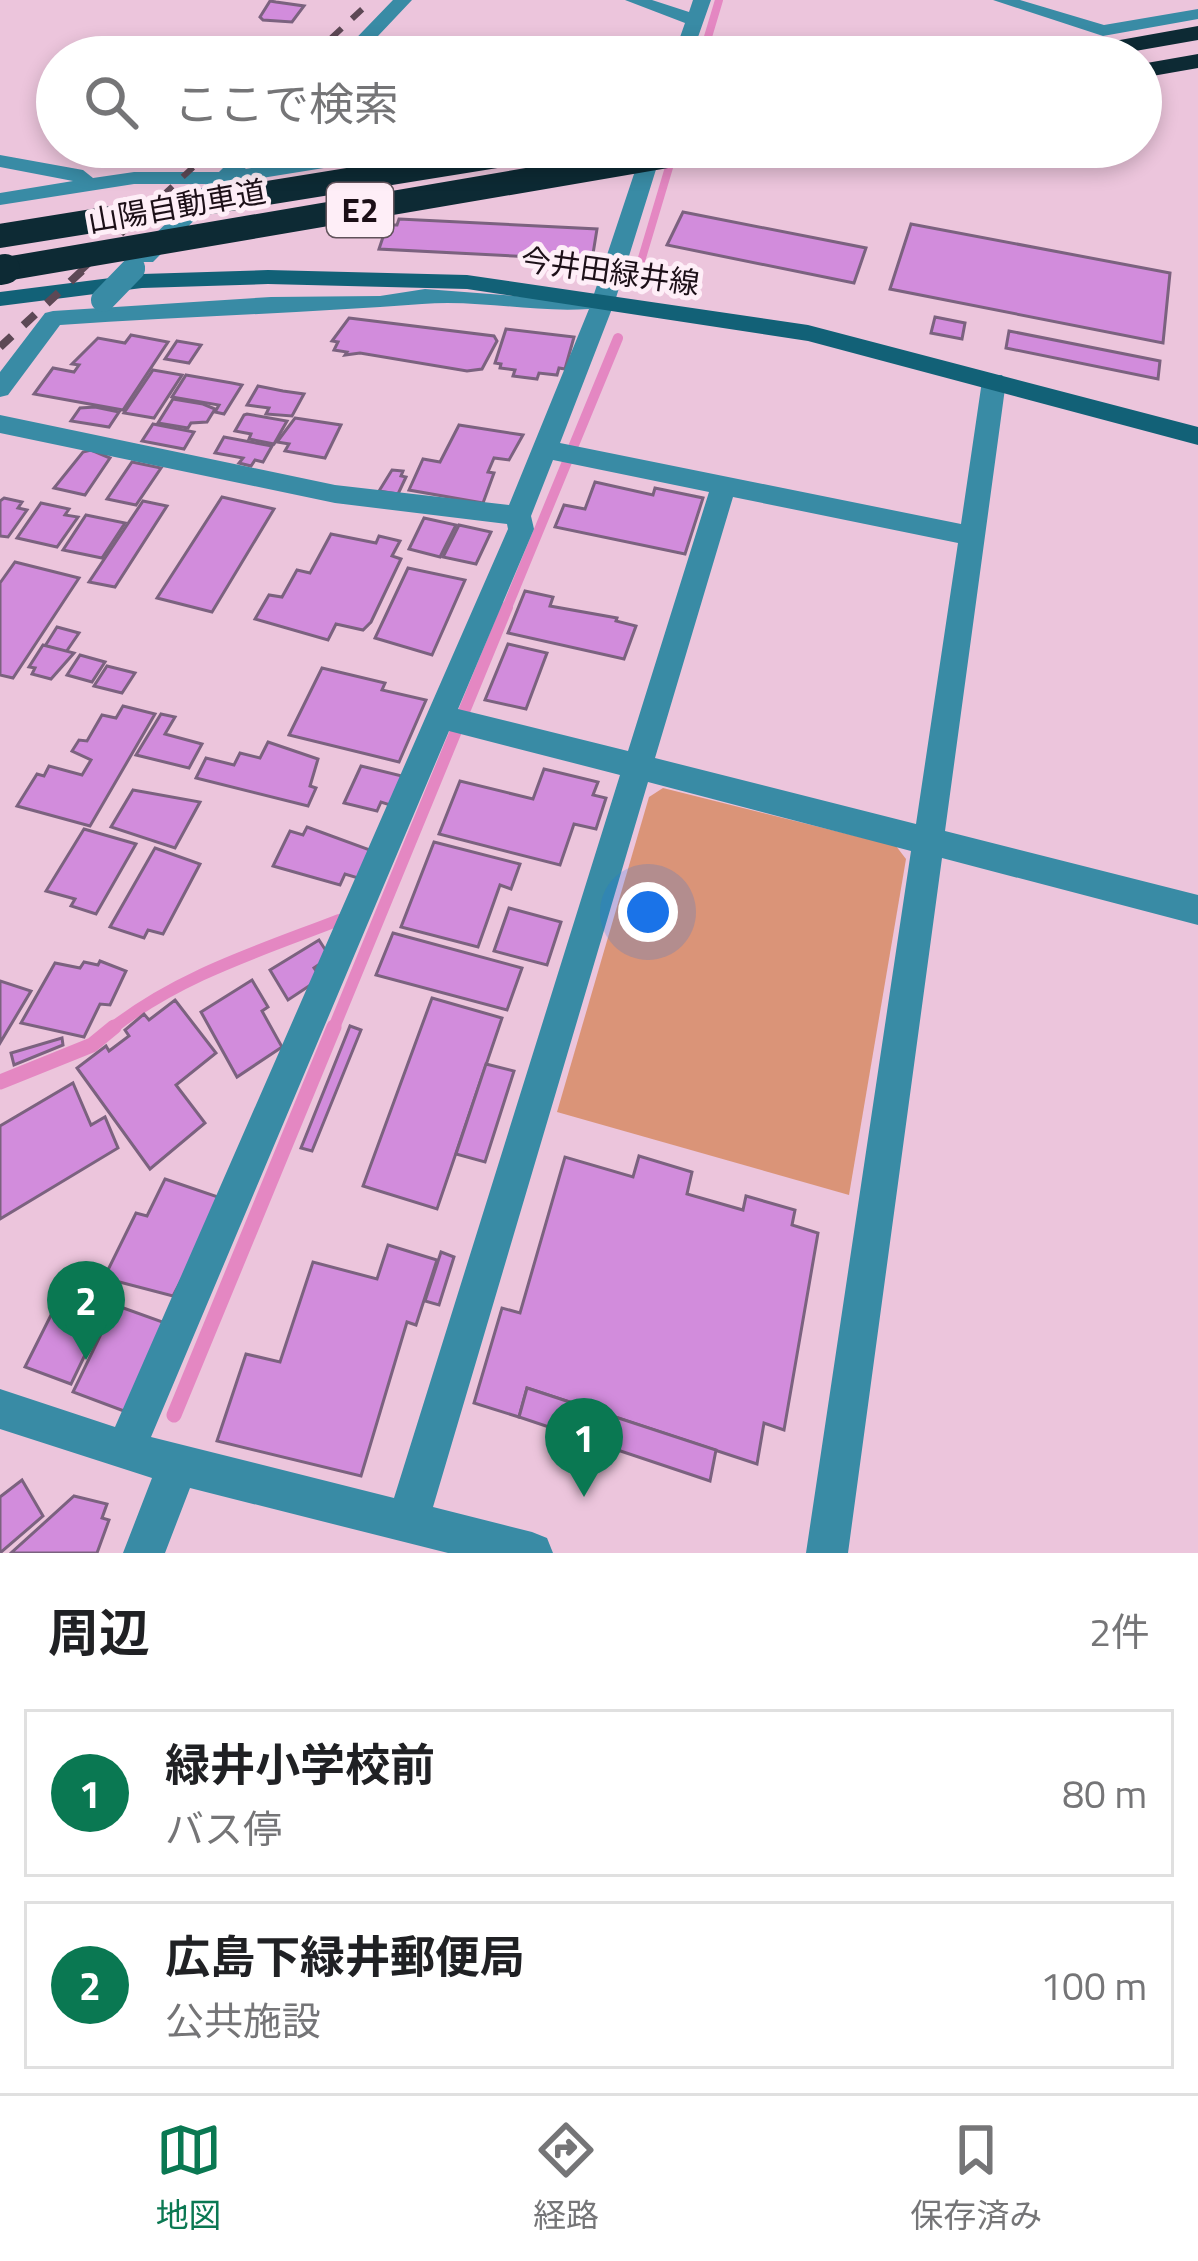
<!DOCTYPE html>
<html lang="ja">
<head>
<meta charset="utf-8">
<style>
  body { margin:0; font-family:"Titillium Web","Noto Sans JP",sans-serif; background:#f2f2f2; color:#202124 }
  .you { position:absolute; left:648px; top:912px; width:42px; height:42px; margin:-30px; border:9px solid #fff; border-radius:50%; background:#1a73e8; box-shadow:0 0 0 18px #1a73e833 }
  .badge { display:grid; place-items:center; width:78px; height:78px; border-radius:50%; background:#0a7852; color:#fff; font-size:39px; font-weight:700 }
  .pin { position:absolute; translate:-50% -99px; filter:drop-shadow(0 3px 6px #0008) }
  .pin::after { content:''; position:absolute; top:63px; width:42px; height:36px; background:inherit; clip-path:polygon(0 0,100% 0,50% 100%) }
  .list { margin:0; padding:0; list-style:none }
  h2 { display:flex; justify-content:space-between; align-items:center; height:156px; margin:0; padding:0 48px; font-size:51px }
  h2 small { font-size:39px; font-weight:400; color:#757577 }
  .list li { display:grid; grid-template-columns:78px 1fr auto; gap:36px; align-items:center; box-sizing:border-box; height:168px; margin:0 24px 24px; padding:0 24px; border:3px solid #e0e0e0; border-radius:0px }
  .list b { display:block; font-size:45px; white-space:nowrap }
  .list p { margin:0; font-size:39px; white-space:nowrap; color:#757577 }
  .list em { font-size:39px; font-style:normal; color:#757577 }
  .icon { flex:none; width:66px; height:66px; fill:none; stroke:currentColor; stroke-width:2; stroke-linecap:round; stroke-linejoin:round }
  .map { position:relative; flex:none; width:1198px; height:1553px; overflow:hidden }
  .search { position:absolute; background:#fff; box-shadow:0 6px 18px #0003; left:36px; right:36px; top:36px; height:132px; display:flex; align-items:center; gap:30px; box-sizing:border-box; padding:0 42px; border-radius:66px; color:#757577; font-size:45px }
  .sheet { height:540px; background:#fff }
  nav { display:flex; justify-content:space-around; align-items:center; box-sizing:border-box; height:168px; border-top:3px solid #e0e0e0; background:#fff; font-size:33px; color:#757577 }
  nav a { display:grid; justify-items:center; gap:6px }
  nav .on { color:#0a7852 }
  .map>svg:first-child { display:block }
  .green { fill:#da9478 }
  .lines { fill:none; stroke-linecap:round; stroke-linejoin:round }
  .stream-far3 { stroke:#e487c2; stroke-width:8 }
  .stream-far2 { stroke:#e487c2; stroke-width:10 }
  .stream-far1 { stroke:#e487c2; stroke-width:12 }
  .stream { stroke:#e487c2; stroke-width:15 }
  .building { fill:#d28cdc; stroke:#7b627f; stroke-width:3 }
  .street { fill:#398ba5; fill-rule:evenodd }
  .secondary { fill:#126177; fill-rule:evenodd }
  .highway { fill:#0d2a34; fill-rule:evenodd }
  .rail-far1 { stroke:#5d4855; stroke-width:6; stroke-dasharray:14 14; stroke-linecap:butt }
  .rail { stroke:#5d4855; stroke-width:8; stroke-dasharray:16 16; stroke-linecap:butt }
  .street-bridge-far1 { stroke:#398ba5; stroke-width:20 }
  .street-bridge { stroke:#398ba5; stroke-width:24 }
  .highway-bridge-far1 { stroke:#0d2a34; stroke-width:24 }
  .highway-bridge { stroke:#0d2a34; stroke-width:30 }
  .labels { text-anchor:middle; stroke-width:10; stroke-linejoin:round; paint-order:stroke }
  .far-street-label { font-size:30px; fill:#1c0f17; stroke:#feeef7 }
  .shield { fill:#feeef7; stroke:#60525a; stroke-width:3 }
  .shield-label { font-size:33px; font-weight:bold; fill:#1c0f17 }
</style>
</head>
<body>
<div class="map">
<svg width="1198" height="1553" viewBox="0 0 1198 1553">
  <rect width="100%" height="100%" fill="#ecc5dc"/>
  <path class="green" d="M663,788l233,58 10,13 -57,336 -292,-83 92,-315z"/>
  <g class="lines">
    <g class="stream-far3">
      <path d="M702,57l17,-57"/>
      <path d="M639,268l34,-114"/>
    </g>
    <path class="stream-far2" d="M506,610l112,-272"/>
    <g class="stream-far1">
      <path d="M110,1030c68,-54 149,-79 229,-110"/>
      <path d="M333,1030l174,-423"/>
    </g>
    <g class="stream">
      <path d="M0,1082l92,-37 22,-18"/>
      <path d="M174,1415l160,-388"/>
    </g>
  </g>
  <g class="building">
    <path d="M270,1l6,1 28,4 -12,16 -29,-2 -3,-3z"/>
    <path d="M683,212l183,36 -12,35 -187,-38z"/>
    <path d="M399,219l198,10 -5,31 -213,-11 8,-24h10z"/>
    <path d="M911,224l259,49 -7,70 -273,-54z"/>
    <path d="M935,317l30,6 -3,16 -31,-6z"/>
    <path d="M349,318l145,18 3,5 -15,28 -15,2 -107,-18 -15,2 2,-3 -13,-2 4,-8 -6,-1z"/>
    <path d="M506,329l68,8 -9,32 -6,-1 -2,7 -18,-2 -2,6 -24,-3 2,-6 -15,-2 1,-4 -6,-1z"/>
    <path d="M1009,331l151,30 -2,18 -152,-31z"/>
    <path d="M131,335l37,7 -45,68 -89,-16 19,-26 21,4 5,-7 -7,-1 26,-26 27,5z"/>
    <path d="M177,341l24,4 -12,18 -24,-4z"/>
    <path d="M153,370l29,5 -28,43 -30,-5z"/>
    <path d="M186,375l46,8 10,2 -18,29 -9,-2 4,-7 -47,-8z"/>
    <path d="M258,386l25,5 21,3 -12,22 -26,-2 3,-6 -22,-3z"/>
    <path d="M173,399l30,5 12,5 -8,13 -16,1 -3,5 -30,-5z"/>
    <path d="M95,407l24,5 -10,15 -38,-6 9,-13z"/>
    <path d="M244,415l3,-1 40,7 -13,23 -25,-5 2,-5 -16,-3z"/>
    <path d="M295,418l46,7 -16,33 -40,-7 4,-7 -12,-2z"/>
    <path d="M153,424l41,8 -10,17 -42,-8z"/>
    <path d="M459,425l64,10 -14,25 -15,-2 -6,14 6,1 -11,30 -74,-13 14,-31 17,3z"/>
    <path d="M224,437l48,9 -9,16 -8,-2 -4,6 -12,-3 4,-5 -28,-5z"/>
    <path d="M91,450l19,8 -25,37 -31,-7 29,-36z"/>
    <path d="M132,462l29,6 -25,37 -29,-6z"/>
    <path d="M392,470l11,1 -2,5 5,1 -8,17 -19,-3z"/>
    <path d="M595,482l58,13 2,-7 48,10 -18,56 -130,-27 9,-22 21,4z"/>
    <path d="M222,497l52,12 -62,103 -55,-14z"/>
    <path d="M4,498l18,4 -4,6 9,2 -19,27 -8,-1v-35z"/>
    <path d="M143,501l24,5 -52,81 -26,-5z"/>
    <path d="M41,503l28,6 -4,6 13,2 -21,30 -40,-9z"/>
    <path d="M86,515l39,8 -23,35 -39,-8z"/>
    <path d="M424,518l32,7 -16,32 -31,-8z"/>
    <path d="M459,525l32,7 -15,32 -33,-7z"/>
    <path d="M331,534l45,9 3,-7 21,5 -8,15 9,3 -30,63 -8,8 -27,-6 -8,16 -73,-21 14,-24 13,2 15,-27 13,3z"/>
    <path d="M15,562l64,16 -66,100 -13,-3v-92z"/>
    <path d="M408,568l57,12 -33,75 -57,-17z"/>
    <path d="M525,591l28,6 -3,9 67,12 -1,3 20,5 -12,33 -116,-26z"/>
    <path d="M57,627l22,6 -13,19 -21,-6z"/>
    <path d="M508,644l39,9 -21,56 -41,-9z"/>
    <path d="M43,645l31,8 -23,26 -19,-5 3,-6 -6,-1z"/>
    <path d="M80,655l25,7 -13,20 -25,-7z"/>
    <path d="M107,666l28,7 -13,20 -28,-7z"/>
    <path d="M322,668l63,15 -3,7 44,10 -27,62 -110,-27z"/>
    <path d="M123,706l32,8 -65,112 -73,-20 20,-32 7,2 5,-10 33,9 9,-15 -19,-9 7,-11 8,1 15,-26 14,3z"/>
    <path d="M161,714l14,3 -10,17 37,10 -13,24 -53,-13z"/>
    <path d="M268,742l50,17 -8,27 6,2 -8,18 -112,-28 10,-20 28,7 6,-12 20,5z"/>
    <path d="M361,766l41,10 -12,29 -9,-3 -4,9 -33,-8z"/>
    <path d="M544,769l54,13 -5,13 13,3 -10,31 -22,-5 -14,41 -121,-31 21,-53 73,18z"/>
    <path d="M133,790l67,12 -25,46 -64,-21z"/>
    <path d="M307,827l63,23 -12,28 -13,-4 -5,11 -67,-19 17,-35 13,4z"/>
    <path d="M84,829l52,15 -40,70 -25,-8 4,-7 -29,-8z"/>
    <path d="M434,842l86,22 -9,25 -11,-4 -22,62 -77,-20z"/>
    <path d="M155,848l45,16 -37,70 -15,-4 -4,8 -34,-11z"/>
    <path d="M509,908l52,14 -14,43 -53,-14z"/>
    <path d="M393,933l129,35 -15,42 -131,-35z"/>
    <path d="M319,940l11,17 -16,11 7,10 -33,22 -18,-30z"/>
    <path d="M100,961l26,10 -16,34 -10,-1 -16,33 -63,-14 34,-60 25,5 4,-6 14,3z"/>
    <path d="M252,980l16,27 -6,4 20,36 -45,30 -36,-65z"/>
    <path d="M0,981l31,10 -31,52z"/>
    <path d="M432,998l70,20 -65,191 -74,-23z"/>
    <path d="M175,1000l41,53 -40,32 29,38 -55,46 -73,-101 29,-22 3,5 20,-15 -4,-6 19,-16 5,6z"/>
    <path d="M350,1026l11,4 -49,121 -11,-3z"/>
    <path d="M62,1038l1,7 -49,20 -3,-12z"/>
    <path d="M486,1064l28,7 -29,91 -29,-8z"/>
    <path d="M73,1083l18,42 14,-8 13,31 -118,71v-93z"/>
    <path d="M639,1156l53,16 -5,22 56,16 3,-14 49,14 -3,15 26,8 -34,197 -20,-7 -7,41 -230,-76 -8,29 -45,-14 28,-95 18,5 45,-156 68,20z"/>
    <path d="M165,1179l59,20 -51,97 -69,-18 32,-65 11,3z"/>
    <path d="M388,1245l49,15 -21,65 -9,-3 -46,154 -144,-35 29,-87 34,8 33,-100 64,17z"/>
    <path d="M441,1252l13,5 -15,48 -14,-4z"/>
    <path d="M64,1289l45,16 -38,79 -46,-17z"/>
    <path d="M115,1305l56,20 -39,89 -59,-22z"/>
    <path d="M527,1388l189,62 -6,31 -191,-64z"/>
    <path d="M22,1480l21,36 -43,37v-56z"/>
    <path d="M74,1496l33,8 -5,14 7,2 -12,33h-86z"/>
  </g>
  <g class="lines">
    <g class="street">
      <path d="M393,0h19l-34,36 62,21h-29l-41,-12 -13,12h-19z"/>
      <path d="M625,0h27l37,12 4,-12h18l-20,57h-18l12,-34z"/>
      <path d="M993,0h27l84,25 94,-16v10l-95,17z"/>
      <path d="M244,147h21l-20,22 135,-22h47l-10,6 -186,30 -78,79h-16v-10l69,-68h-72l-134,21v-12l73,-12 -73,-14v-12l83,15 10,8 41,-6h85z"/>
      <path d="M643,147h20l-48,154 -55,142 401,81 21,-143 4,-6h16l4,6 -61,450 253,64v30l-256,-67 -94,695h-42l105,-702 -263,-69 -215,725 99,25 15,6 6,15h-105l-258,-65 -25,65h-42l29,-75 -152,-49v-40l115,38 393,-898 -1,-5 -172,-21 -335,-70v-18l335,70 174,20 80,-196c-56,4 -112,-10 -167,-5 -120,9 -241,13 -362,21l-52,70 -8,2v-25l45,-59 8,-2 218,-14 109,-1 45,-7 117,9 52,-4zM553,460l156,32 -81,259 -170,-42 76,-180 -3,-13zM733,497l225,46 -42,281 -261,-66zM449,731l171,44 -226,723 -243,-61z"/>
    </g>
    <path class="secondary" d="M268,270l199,5 341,50 390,102v18l-390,-104 -341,-52 -199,-5 -126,4 -142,18v-14l142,-18z"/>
    <g class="highway">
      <path d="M1198,26v14l-97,17h-48l11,-7z"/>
      <path d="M1198,54v14l-57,10v-14z"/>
    </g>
    <g class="rail-far1">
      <path d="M311,57l61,-57"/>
      <path d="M80,272l135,-125"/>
    </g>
    <path class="rail" d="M0,347l84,-78"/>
    <path class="street-bridge-far1" d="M130,272l5,-5"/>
    <path class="street-bridge" d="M103,300l30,-31"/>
    <g class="highway-bridge-far1">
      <path d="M0,236l552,-89"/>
      <path d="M0,270l720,-123"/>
    </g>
    <path class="highway-bridge" d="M0,270l5,-1"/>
  </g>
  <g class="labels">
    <g class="far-street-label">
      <text transform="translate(177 207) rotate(-10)" y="10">山陽自動車道</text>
      <text transform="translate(610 272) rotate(8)" y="10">今井田緑井線</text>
    </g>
    <rect class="shield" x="327" y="183" width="66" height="54" rx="9"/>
    <g class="shield-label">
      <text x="360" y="222">E2</text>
    </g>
  </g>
</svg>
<div class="you"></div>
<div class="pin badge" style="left:584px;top:1497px">1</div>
<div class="pin badge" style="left:86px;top:1360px">2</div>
<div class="search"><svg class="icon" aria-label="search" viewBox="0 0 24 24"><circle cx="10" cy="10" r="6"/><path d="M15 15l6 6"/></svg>ここで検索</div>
</div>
<section class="sheet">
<h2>周辺<small>2件</small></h2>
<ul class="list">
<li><span class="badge">1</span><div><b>緑井小学校前</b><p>バス停</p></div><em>80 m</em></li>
<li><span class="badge">2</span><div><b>広島下緑井郵便局</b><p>公共施設</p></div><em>100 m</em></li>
</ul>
</section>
<nav>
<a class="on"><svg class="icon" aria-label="map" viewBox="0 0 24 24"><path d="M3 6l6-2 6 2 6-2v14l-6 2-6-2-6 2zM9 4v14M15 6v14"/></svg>地図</a>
<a><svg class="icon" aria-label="directions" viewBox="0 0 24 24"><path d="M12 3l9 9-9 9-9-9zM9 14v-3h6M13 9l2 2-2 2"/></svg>経路</a>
<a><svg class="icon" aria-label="saved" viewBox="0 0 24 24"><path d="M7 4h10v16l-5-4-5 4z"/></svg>保存済み</a>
</nav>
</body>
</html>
